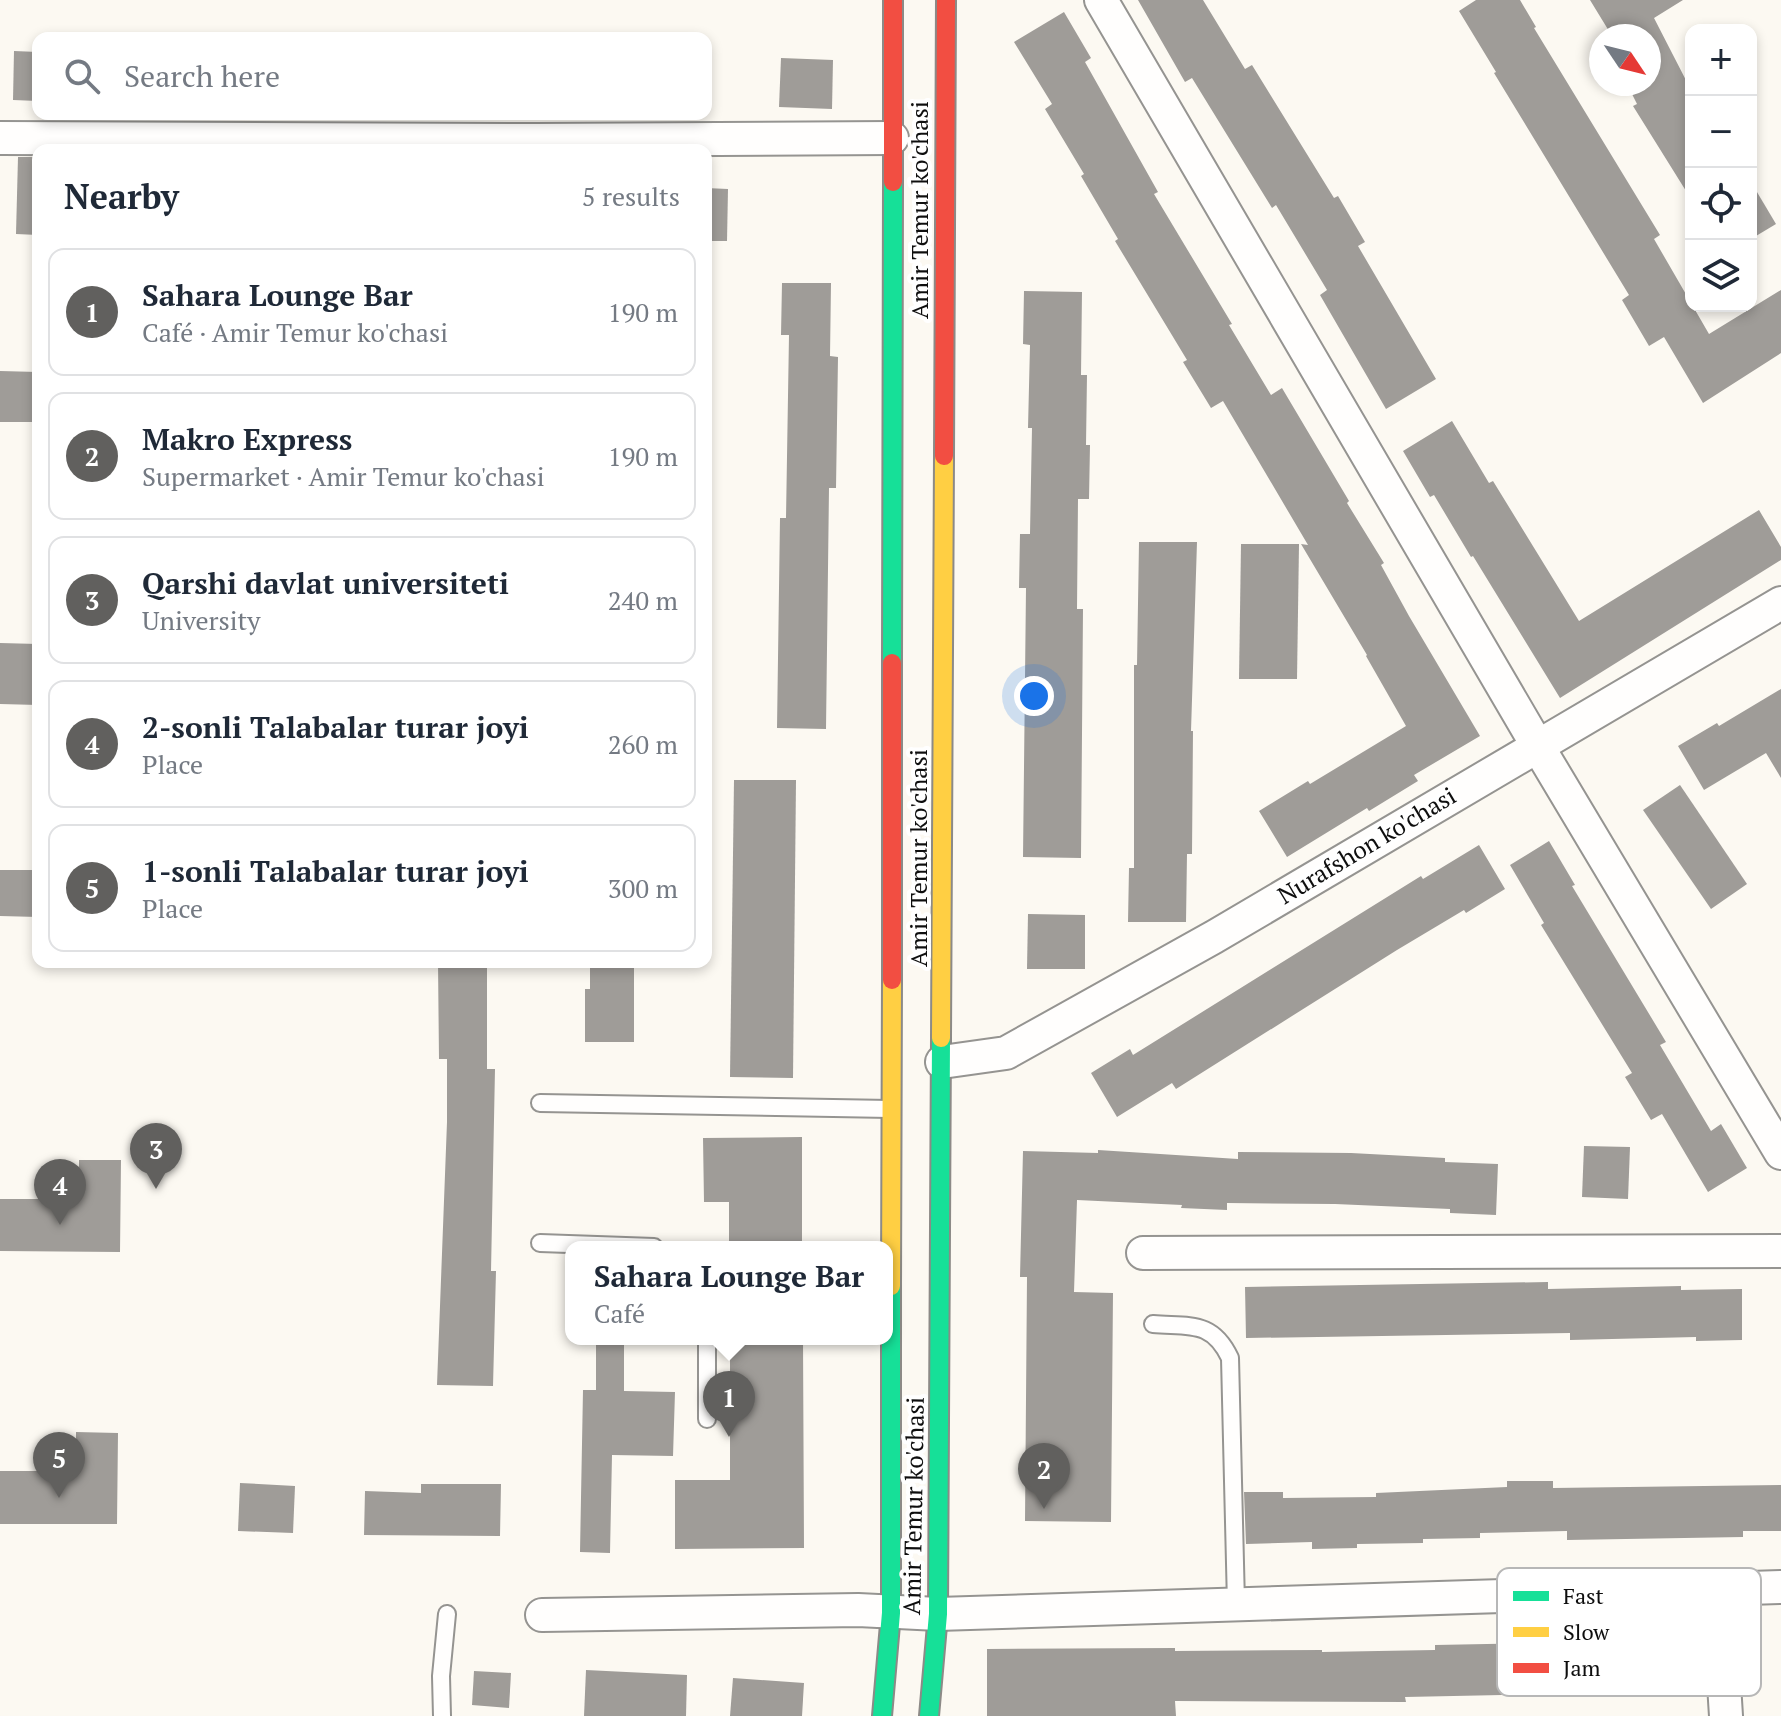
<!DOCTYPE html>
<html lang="en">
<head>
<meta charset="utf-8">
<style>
  body { margin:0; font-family:"PT Serif",serif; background:#f2f2f3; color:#1f2937 }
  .controls { position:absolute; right:24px; top:24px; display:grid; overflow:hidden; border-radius:16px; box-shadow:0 4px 12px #0003 }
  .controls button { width:72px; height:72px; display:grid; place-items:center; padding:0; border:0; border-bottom:2px solid #e0e1e3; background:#fff; color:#1f2937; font:40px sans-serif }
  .compass { position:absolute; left:1589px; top:24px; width:72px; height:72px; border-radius:50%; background:#fff; box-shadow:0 4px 12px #0003; rotate:125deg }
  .you { position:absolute; left:1034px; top:696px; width:28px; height:28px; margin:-20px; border:6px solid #fff; border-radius:50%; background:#1a73e8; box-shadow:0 0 0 12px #1a73e833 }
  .badge { display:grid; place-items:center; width:52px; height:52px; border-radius:50%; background:#61605e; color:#fff; font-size:26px; font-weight:700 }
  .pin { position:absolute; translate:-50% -66px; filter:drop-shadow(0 2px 4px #0008) }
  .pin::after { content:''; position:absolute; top:42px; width:28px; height:24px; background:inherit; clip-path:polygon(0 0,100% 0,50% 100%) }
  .popup { position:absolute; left:565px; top:1241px; width:328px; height:104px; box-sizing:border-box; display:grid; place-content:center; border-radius:16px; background:#fff; filter:drop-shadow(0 2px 6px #0005); font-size:26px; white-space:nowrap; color:#747a83 }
  .popup b { font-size:30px; color:#1f2937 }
  .popup::after { content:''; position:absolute; left:50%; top:100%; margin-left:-16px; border:16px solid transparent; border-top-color:#fff }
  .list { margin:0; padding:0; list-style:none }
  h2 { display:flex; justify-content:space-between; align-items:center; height:104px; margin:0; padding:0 32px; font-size:34px }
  h2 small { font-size:26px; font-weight:400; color:#747a83 }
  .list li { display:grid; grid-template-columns:52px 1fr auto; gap:24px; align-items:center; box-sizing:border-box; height:128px; margin:0 16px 16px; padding:0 16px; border:2px solid #e0e1e3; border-radius:16px }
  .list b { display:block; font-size:30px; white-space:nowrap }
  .list p { margin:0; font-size:26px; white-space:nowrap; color:#747a83 }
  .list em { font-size:26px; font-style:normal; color:#747a83 }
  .icon { flex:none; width:44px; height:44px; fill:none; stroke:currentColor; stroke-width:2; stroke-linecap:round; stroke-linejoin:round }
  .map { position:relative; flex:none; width:1781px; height:1716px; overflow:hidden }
  .search { position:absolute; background:#fff; box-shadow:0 4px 12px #0003; left:32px; top:32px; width:680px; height:88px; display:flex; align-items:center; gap:20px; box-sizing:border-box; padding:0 28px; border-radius:16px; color:#747a83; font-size:30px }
  .panel { position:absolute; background:#fff; box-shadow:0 4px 12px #0003; left:32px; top:144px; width:680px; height:824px; border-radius:16px }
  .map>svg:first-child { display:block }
  .building { fill:#9f9c98 }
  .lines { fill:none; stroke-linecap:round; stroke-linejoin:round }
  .lane-casing { stroke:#959491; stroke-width:20 }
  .street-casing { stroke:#959491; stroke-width:36 }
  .fast-casing { stroke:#8c8a87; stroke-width:22 }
  .slow-casing { stroke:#8c8a87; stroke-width:22 }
  .jam-casing { stroke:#8c8a87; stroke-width:22 }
  .lane { stroke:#fffefd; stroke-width:16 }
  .street { stroke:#fffefd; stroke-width:32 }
  .fast { stroke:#16e098; stroke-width:18 }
  .slow { stroke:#ffcf43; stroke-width:18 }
  .jam { stroke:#f24e42; stroke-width:18 }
  .labels { text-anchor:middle; stroke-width:8; stroke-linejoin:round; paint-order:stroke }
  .street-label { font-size:24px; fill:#0e0e0e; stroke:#fff }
  .key { fill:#fff; stroke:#b7b7b7; stroke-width:2 }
  .key-label { font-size:22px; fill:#0e0e0e }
</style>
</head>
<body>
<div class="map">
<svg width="1781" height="1716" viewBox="0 0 1781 1716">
  <rect width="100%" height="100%" fill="#fcf9f2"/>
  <g class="building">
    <path d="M1138,0h65l42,69 7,-4 82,133 4,-2 27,46 -7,4 78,133 -50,30 -66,-114 7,-5 -51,-85 -4,3 -80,-130 -7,4z"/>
    <path d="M1476,0h44l16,27 -2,1 126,207 -6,4 55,95 72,-44v63l-78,50 -39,-66 -15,9 -27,-46 7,-5 -135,-222 2,-1 -37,-61z"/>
    <path d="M1590,0h93l-29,18 37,72v109l-58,-93 4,-2 -10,-20h22v-48h-37z"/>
    <path d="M1064,12l27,46 -6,4 73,130 -4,2 78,130 -3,1 42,70 11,-7 67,113 -2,2 37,60 -3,2 28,51 71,120 -66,39 4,6 -49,30 -2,-3 -80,49 -28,-46 49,-30 2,3 96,-58 -40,-70 1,-1 -66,-111 7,1 -85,-144 -12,7 -28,-46 4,-2 -72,-119 3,-2 -37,-63 3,-2 -39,-65 7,-5 -38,-62z"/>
    <path d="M14,51l24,1v49l-25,-1z"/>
    <path d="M781,58l52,2 -1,49 -53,-2z"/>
    <path d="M18,157h20v78l-22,-1z"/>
    <path d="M1751,182l25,42 -25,15z"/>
    <path d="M706,188l22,1 -1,52h-21z"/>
    <path d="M782,283h49l-1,73 8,1 -2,131h-7l-3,241 -49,-1 3,-210h6l3,-183h-8z"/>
    <path d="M1024,291l58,1 -1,83h6l-1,70h4l-1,54h-11l-1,110h6l-2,249 -58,-1 3,-269h-7l1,-54h10l2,-106h-4l2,-83 -7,-1z"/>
    <path d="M0,371l38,1v50h-38z"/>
    <path d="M1452,421l37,62 4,-2 86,140 180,-111 22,37v13l-221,138 -87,-142 -2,1 -37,-62 -4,2 -27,-46z"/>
    <path d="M1139,542h58l-6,189h2l-1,123h-5l-1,68h-58l1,-54h5v-203h3z"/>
    <path d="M1241,544h58l-2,135h-58z"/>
    <path d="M0,643l38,1v61l-38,-1z"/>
    <path d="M1781,689v89l-15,-25 -62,37 -26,-44 39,-23 2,3z"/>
    <path d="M734,780h62l-3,298 -63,-1z"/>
    <path d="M1680,785l67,99 -36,25 -68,-99z"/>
    <path d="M1549,841l26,44 -3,1 94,156 -6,3 51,86 10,-7 26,44 -39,24 -46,-78 -11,6 -26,-43 7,-4 -91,-148 3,-2 -34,-58z"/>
    <path d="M1479,845l26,44 -39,24 -2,-3 -67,40 -221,139 -4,-6 -55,34 -26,-44 39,-24 3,6 288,-179 2,3z"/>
    <path d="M0,870h38v47l-38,-1z"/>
    <path d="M1028,914l57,1v54h-58z"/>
    <path d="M438,962h49v107h8l-4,202h5l-3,115 -56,-1 10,-263v-63h-8z"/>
    <path d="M590,962h44v80h-49v-53h5z"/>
    <path d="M802,1137v110h-73v-45h-25l-1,-64z"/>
    <path d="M1584,1146l46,1 -2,52 -46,-2z"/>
    <path d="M1098,1150l140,9v-7l113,1 94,5v4l53,2 -2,51 -46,-2v-4l-115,-5 -108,-1v7l-46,-2 1,-3 -105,-5 -3,92 39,1 -2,229 -86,-1 2,-244h-7l3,-126 75,2z"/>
    <path d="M79,1160h42l-1,92 -120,-1v-52h79z"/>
    <path d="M1548,1282v7l133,-3v4l61,-1v51l-46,1v-4l-126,3v-7l-324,5 -1,-51z"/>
    <path d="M596,1339h28v52l51,1 -2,64 -61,-1 -2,98 -30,-1 3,-162h13z"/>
    <path d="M730,1339h73l1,209 -129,1v-69h55z"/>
    <path d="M76,1432l42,1 -1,91h-117v-53h76z"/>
    <path d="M1507,1481h46v7l228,-3v46h-38v6l-176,3v-9l-87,2v5l-57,1v4l-66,1v4l-45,1v-7l-66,2 -2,-52h39v6l93,-1v-4l131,-6z"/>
    <path d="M240,1483l55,3 -2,47 -55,-2z"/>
    <path d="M421,1484h80l-1,52 -136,-1 1,-44 56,2z"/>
    <path d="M1685,1640v51l-280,6 1,5 -231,-1 1,15h-189v-67l188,-1v3l147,-1v2l113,-2v-5z"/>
    <path d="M586,1670l101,5 -1,41h-102z"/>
    <path d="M474,1671l37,2 -2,35 -37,-3z"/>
    <path d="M733,1678l71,5 -2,33h-72z"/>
  </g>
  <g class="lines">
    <g class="lane-casing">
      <g id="lane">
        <path d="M540,1103l350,6"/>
        <path d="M540,1243l114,4"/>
        <path d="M1153,1324c37,3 59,-4 77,34l6,246"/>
        <path d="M707,1339v80"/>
        <path d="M442,1716l-1,-40 6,-62"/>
      </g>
    </g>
    <g class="street-casing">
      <g id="street">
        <path d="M1101,0l436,745 244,408"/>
        <path d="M0,138l534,2 358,-2"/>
        <path d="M942,1062l64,-9 208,-116 567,-334"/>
        <path d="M1143,1253l638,-2"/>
        <path d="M1718,1589l8,127"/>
        <path d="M542,1615l316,-5 80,4 843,-27"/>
      </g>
    </g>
    <g class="fast-casing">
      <g id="fast">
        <path d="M892,663l1,-481"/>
        <path d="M882,1716l9,-103v-327"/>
        <path d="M929,1716l9,-102 3,-576"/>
      </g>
    </g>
    <g class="slow-casing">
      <g id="slow">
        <path d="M941,1038l3,-582"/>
        <path d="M891,1286l1,-306"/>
      </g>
    </g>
    <g class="jam-casing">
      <g id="jam">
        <path d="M893,182v-182"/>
        <path d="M944,456l2,-456"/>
        <path d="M892,980v-317"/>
      </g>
    </g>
    <use href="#lane" class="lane"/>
    <use href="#street" class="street"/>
    <use href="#fast" class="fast"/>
    <use href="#slow" class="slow"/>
    <use href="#jam" class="jam"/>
  </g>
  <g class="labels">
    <g class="street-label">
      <text transform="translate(920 210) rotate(-90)" y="8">Amir Temur ko'chasi</text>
      <text transform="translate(1367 846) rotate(-31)" y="8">Nurafshon ko'chasi</text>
      <text transform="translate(919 858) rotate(-90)" y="8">Amir Temur ko'chasi</text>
      <text transform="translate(914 1506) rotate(-89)" y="8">Amir Temur ko'chasi</text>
    </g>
  </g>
  <rect x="1497" y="1568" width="264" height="128" rx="12" class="key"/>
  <rect x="1513" y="1591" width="36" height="10" fill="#16e098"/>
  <rect x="1513" y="1627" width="36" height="10" fill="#ffcf43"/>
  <rect x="1513" y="1663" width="36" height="10" fill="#f24e42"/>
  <g class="key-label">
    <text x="1563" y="1604">Fast</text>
    <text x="1563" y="1640">Slow</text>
    <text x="1563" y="1676">Jam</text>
  </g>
</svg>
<div class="controls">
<button>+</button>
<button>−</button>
<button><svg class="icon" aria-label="locate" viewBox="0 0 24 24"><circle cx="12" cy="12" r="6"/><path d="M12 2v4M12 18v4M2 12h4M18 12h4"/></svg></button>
<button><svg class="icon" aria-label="layers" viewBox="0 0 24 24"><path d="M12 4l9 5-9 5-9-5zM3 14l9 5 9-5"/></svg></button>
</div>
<svg class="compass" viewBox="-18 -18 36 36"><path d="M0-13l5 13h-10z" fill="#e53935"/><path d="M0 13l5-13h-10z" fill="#747a83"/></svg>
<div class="you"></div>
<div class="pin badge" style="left:729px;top:1437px">1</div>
<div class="popup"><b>Sahara Lounge Bar</b>Café</div>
<div class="pin badge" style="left:1044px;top:1509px">2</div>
<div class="pin badge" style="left:156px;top:1189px">3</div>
<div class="pin badge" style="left:60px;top:1225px">4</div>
<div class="pin badge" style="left:59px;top:1498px">5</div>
<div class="search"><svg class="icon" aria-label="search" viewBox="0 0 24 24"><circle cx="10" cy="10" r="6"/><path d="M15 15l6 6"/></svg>Search here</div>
<section class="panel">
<h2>Nearby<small>5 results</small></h2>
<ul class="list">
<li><span class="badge">1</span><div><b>Sahara Lounge Bar</b><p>Café · Amir Temur ko'chasi</p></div><em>190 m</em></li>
<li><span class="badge">2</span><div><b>Makro Express</b><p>Supermarket · Amir Temur ko'chasi</p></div><em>190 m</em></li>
<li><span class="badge">3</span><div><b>Qarshi davlat universiteti</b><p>University</p></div><em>240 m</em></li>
<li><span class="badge">4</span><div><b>2-sonli Talabalar turar joyi</b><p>Place</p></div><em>260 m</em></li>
<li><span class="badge">5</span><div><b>1-sonli Talabalar turar joyi</b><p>Place</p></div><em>300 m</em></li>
</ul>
</section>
</div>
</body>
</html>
